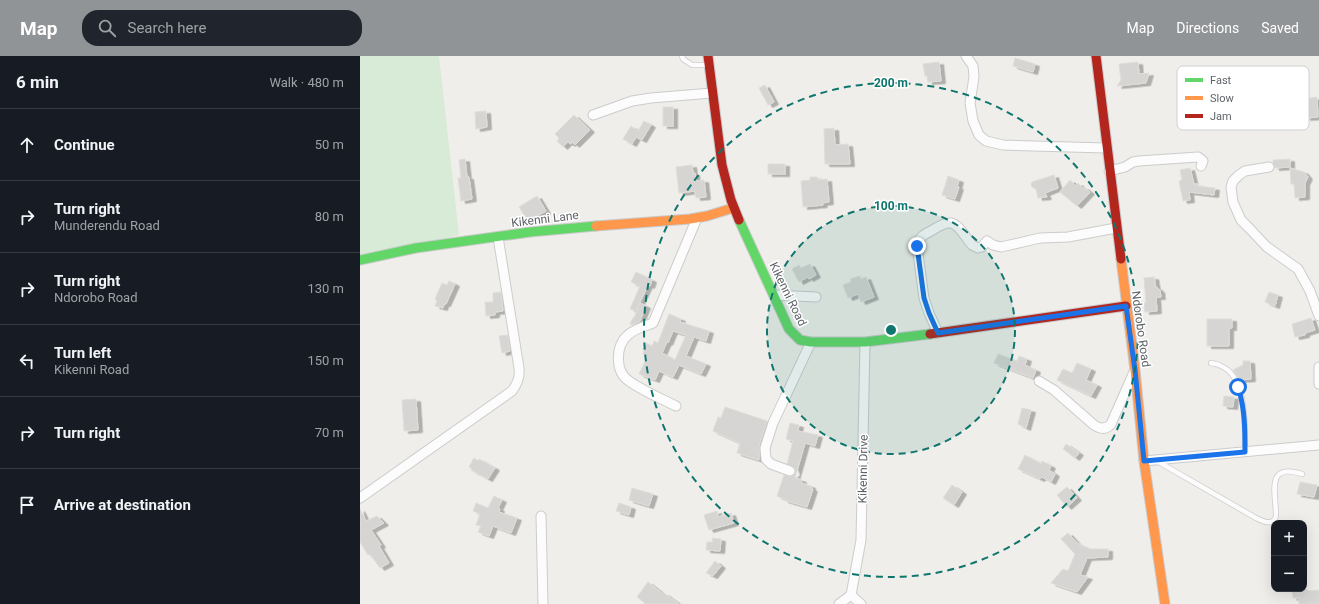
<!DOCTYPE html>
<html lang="en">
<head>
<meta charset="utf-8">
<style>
  body { margin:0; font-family:Roboto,sans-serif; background:#20242c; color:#f1f3f6 }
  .controls { position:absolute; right:12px; bottom:12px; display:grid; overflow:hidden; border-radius:8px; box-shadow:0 4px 16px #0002 }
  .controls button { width:36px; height:36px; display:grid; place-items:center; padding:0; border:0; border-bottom:1px solid #363941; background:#171b24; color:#f1f3f6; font:20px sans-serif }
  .stop { position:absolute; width:12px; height:12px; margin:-9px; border:3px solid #1a73e8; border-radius:50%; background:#fff }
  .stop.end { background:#1a73e8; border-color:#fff; box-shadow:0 1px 4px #0008 }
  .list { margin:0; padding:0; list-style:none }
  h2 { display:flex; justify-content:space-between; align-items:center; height:52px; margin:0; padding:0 16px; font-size:17px }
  h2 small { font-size:13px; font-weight:400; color:#9ea1a6 }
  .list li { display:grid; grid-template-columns:26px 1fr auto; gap:12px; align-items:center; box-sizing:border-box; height:72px; padding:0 16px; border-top:1px solid #363941 }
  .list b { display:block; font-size:15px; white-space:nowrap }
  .list p { margin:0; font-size:13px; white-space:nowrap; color:#9ea1a6 }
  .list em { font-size:13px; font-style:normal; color:#9ea1a6 }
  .icon { flex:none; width:22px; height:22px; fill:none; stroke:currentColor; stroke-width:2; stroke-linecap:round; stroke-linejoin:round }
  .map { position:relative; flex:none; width:959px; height:548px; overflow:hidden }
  header { display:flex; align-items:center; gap:24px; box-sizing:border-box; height:56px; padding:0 20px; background:#919496; color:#fff }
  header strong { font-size:19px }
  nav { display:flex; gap:22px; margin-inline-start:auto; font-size:14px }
  .search { width:280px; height:36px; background:#20242c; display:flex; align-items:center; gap:10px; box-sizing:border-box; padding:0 14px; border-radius:16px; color:#9ea1a6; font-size:15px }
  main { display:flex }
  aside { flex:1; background:#171b24 }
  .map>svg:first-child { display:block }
  .green { fill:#d8ebd6 }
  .building { fill:#d6d5d3; stroke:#deddd9; fill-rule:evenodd; filter:url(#shadow) }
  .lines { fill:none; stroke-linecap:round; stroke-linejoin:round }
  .lane-casing { stroke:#cbcccc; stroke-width:6 }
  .street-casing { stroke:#cbcccc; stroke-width:11 }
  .fast-casing { stroke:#cacacb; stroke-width:11 }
  .slow-casing { stroke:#cacacb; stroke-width:11 }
  .jam-casing { stroke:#cacacb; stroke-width:11 }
  .lane { stroke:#fdfcfc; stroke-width:4.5 }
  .street { stroke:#fdfcfc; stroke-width:9 }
  .fast { stroke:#63d668; stroke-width:9 }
  .slow { stroke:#ff974d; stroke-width:9 }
  .jam { stroke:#b3261e; stroke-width:9 }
  .route { stroke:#1a73e8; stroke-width:5 }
  .ring { fill:none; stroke:#0f766e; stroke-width:2; stroke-dasharray:7 5 }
  .labels { text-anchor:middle; stroke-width:3; stroke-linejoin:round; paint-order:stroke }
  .street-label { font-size:12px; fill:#5f6368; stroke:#fff }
  .key { fill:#fff; stroke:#cfd0d2; stroke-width:1 }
  .key-label { font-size:11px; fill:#5f6368 }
  .centre { fill:#0f766e; stroke:#fff; stroke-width:2 }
  .ring-label { font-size:12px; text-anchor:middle; font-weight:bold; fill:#0f766e; stroke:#fff; stroke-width:3; stroke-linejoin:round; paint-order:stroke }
</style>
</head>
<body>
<header>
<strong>Map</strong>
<div class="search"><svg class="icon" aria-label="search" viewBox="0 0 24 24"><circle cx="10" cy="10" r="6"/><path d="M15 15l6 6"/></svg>Search here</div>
<nav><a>Map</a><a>Directions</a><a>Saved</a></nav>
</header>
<main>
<aside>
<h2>6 min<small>Walk · 480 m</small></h2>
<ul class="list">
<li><svg class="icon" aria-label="ahead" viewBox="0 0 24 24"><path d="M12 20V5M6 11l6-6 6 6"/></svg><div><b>Continue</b></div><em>50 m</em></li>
<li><svg class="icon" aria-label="right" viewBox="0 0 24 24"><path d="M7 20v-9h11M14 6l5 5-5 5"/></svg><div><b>Turn right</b><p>Munderendu Road</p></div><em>80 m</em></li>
<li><svg class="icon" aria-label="right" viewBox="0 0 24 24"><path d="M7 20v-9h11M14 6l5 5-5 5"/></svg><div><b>Turn right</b><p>Ndorobo Road</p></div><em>130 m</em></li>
<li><svg class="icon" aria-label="left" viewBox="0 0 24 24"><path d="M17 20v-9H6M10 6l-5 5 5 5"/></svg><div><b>Turn left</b><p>Kikenni Road</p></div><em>150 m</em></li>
<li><svg class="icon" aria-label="right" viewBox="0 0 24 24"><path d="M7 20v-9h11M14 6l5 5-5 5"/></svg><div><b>Turn right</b></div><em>70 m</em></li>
<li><svg class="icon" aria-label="arrive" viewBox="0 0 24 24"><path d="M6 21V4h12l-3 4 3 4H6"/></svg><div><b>Arrive at destination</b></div></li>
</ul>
</aside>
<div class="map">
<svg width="959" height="548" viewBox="0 0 959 548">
  <defs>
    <filter id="shadow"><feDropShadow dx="4.5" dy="2.5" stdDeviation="0" flood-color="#0004"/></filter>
  </defs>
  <rect width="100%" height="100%" fill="#efeeea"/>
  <path class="green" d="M0,0h79l20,179 -99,24z"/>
  <g class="building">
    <path d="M655,2l20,6 -2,8 -20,-6z"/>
    <path d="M579,6l2,19 -13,1 -1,-6h-2l-2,-12z"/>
    <path d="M778,6l1,12 10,-1 -3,10 -29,3 4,-6 -2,-16z"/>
    <path d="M405,29l9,17 -6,3 -9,-17z"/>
    <path d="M957,41l1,20 -12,1 -1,-8h-6l-1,-10z"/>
    <rect x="303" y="51" width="10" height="19"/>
    <path d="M126,55l1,16 -11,2 -1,-17z"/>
    <path d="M214,59l16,15 -15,15 -3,-3 -1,2 -3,-2 -5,5 -6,-6 2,-3 -4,-4z"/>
    <path d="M284,65l7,4 -9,15 -6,-3 -4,7 -9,-5 8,-13 7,5z"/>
    <path d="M474,72l1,17 13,-1 2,20h-25l-1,-35z"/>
    <path d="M105,103l2,18h2l3,22 -11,2 -3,-23h3l-2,-18z"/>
    <path d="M930,103v8l-15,1 -2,-6v-2z"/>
    <rect x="408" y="108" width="17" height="10"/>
    <path d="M332,109l1,8h2l1,8 8,-1 2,17 -10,1 -1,-7 -16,2 -3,-26z"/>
    <path d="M830,112l4,16h4v2l17,2 -1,7 -25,-3 1,8 -7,1 -4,-20 3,-1 -2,-10z"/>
    <path d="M930,112l14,4 4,5 -3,6v14l-10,1 -1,-14h-3z"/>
    <path d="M694,119l4,13 -13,5 2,4 -9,1 -2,-9 -4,-2 -1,-3 1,-2z"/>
    <path d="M588,120l11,4 -2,7h2l-4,12 -13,-4z"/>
    <path d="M450,121h7l1,3 9,-1 2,23 -7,1 1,2 -20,2 -2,-26 9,-1z"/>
    <path d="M710,124l6,6 2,-3 5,5 1,-1 6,5 -13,14 -17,-14z"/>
    <path d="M177,140l9,15 -18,10 -9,-14z"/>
    <path d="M450,208l6,11 -7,4 -1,-2 -9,5 -7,-13 7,-4 2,3z"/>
    <path d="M276,216l16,8 -2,6 -2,-1 -12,26 -6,-2 10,-23 -9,-4z"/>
    <path d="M500,220l1,3 5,-2 8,20 -13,5 -3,-8 -10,4 -5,-13 8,-3 -1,-3z"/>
    <path d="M794,221l2,11h2l1,2h1l1,7h-5l1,14 -12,1 -1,-9h2l-2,-25z"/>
    <path d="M89,225l6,3 -9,20h-2l-1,4 -8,-2 2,-5 -2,-2 7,-16 5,2z"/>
    <path d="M141,236l2,19 -8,1v3l-9,1 -1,-14h8v-9z"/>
    <path d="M909,236l9,3 -3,11 -10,-4z"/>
    <path d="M280,247l6,3 -6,15 -8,4 -2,-1 3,-6h1z"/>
    <path d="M309,258l12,5 -1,3 29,9 -3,10 -12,-4 -8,19 20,8 -5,10 -22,-9 -6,12 -14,-6 -4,9 -16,-6 8,-17 -4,-3 1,-4h-1l3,-7 6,3 2,-5 4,2zM313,275l13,4 -11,25 -13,-7 5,-11 1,1z"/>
    <path d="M951,262l4,12 -10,3v2l-10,2 -3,-13z"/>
    <path d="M847,263h25v9h-3v18h-22z"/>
    <path d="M148,279l2,16 -8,2 -3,-17z"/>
    <path d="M638,298l19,7 2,-5 8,3 -2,6 11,5 -3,8 -39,-15z"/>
    <path d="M883,305h7l1,18 -11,1 -7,-10 10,-5z"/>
    <path d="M717,307l14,6 -5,11 11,5 -6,11 -34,-16 6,-11 9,4z"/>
    <path d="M864,340l10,1 -1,10 -10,-1z"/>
    <path d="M56,343l2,31 -14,1 -2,-31z"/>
    <path d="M365,351l42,14 -8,25v14l-22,-7 3,-10 -27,-12 5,-14 3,1z"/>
    <path d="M662,352l9,2 -5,18 -8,-4z"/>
    <path d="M430,367l9,2 -1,6 20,4 -3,11 -10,-3 -10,35 7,2 -1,3 10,3v3h2l-6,18 -23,-7v-1l-7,-3 7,-21 7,2 5,-4 -2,-6 -7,-3 6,-23 -7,-2z"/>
    <path d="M706,388l13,9 -4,5 -12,-9z"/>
    <path d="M665,399l16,9 1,-3 9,5 -2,4 6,4 -4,8 -9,-5 -2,2 -22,-10z"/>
    <path d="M114,402l4,3 1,-2 16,9 -7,11 -17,-9 1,-1 -3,-2z"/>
    <path d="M940,426l17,3 -3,12 -17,-3z"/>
    <path d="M592,429l10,7 -8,13 -11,-7z"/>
    <path d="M707,431l10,11 -10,9 -10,-12z"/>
    <path d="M272,432l21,6 -4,12 -20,-6z"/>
    <path d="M134,440l8,4 -4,8 2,1 -1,3 18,6 -6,15 -18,-7 -4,10 -11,-4 3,-6 -5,-1 4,-11 -7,-3 3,-8 12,5z"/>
    <path d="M259,447l12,4 -2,8 -13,-4z"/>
    <path d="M0,453l6,12 11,-5 7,7 -13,7 10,15 -2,1 10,17 -9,5 -10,-14 -2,1 -8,-13z"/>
    <path d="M357,455l1,6 13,-4 3,10 -25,7 -5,-15z"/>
    <path d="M708,477l9,10 13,6h18v8l-21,1 -7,17 8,2 -11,15 -26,-9 12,-14 5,2 7,-17 -14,-15z"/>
    <path d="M352,482l9,1 -1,12 -14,-1 1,-8h6z"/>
    <path d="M355,505l6,5 -8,10 -7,-3z"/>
    <path d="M288,526l15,12 1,-1 15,11h-33l-9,-7z"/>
    <path d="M947,533l1,2 11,-1v14h-20v-6h-6l-1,-7z"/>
  </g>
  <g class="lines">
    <g class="lane-casing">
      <g id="lane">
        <path d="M322,0l1,3 9,6h15"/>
        <path d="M851,307c3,1 7,1 10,3 26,10 24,62 24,86"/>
        <path d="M797,405l99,57c8,4 17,8 20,-2 0,-23 -11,-54 26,-42"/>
      </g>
    </g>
    <g class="street-casing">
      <g id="street">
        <path d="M606,0l7,10 1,11 -4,26 3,18 6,14 7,6 17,4 103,3"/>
        <path d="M233,59l39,-14 19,-3 61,-5"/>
        <path d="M909,111l-24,4 -6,4 -6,6 -2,6 2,15 8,18 9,9 17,18 31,22 12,22 9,25"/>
        <path d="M749,115l16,-4 8,-5 6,-1 59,-4 4,3 1,1 -2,5"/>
        <path d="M414,239l42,2"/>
        <path d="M578,277l-9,-20 -5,-15 -7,-52c2,-9 6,-11 14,-15 5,-3 13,-9 20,-8 8,1 16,17 21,22 2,1 4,2 6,3l4,-1 3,-4 2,-2 6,4 8,2 39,-9 28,-1 48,-9"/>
        <path d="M959,311v17"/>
        <path d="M679,325l15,9 40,35c6,4 12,5 17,-1l23,-52"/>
        <path d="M316,350c-16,-8 -33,-15 -47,-25 -14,-9 -14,-35 -1,-46 6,-6 17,-9 25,-12l44,-105"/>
        <path d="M784,405l175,-16"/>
        <path d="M430,415l-19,-7 -5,-5 -1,-11 8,-25 38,-81"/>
        <path d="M0,442l152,-107c6,-8 8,-14 7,-23l-21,-131"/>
        <path d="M181,460l2,88"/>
        <path d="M491,539l10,-55 4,-198"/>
        <path d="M491,539l10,9"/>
        <path d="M479,548l12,-9"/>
      </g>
    </g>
    <g class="fast-casing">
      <g id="fast">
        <path d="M379,164l50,109 11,11 11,2h54l65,-8"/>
        <path d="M0,204l56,-12 114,-16 66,-6"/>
      </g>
    </g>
    <g class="slow-casing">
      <g id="slow">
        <path d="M236,170l94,-7 17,-3 26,-8"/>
        <path d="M761,203l14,111 9,91 21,143"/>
      </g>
    </g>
    <g class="jam-casing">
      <g id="jam">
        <path d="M348,0l14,109 9,35 8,20"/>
        <path d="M736,0l25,203"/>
        <path d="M570,278l196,-28"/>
      </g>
    </g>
    <use href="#lane" class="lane"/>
    <use href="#street" class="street"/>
    <use href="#fast" class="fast"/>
    <use href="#slow" class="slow"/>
    <use href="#jam" class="jam"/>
  </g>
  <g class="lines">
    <path class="route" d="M557,190l7,52 5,15 9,20 188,-27 9,64 9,91 101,-9c0,-23 0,-44 -7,-65"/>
  </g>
  <circle cx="531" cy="274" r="124" fill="#0f766e" fill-opacity=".12"/>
  <g class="ring">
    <circle cx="531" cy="274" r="124"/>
    <circle cx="531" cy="274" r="247"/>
  </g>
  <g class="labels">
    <g class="street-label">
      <text transform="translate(185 163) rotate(-7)" y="4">Kikenni Lane</text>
      <text transform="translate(428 238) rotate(64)" y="4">Kikenni Road</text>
      <text transform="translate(781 273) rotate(82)" y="4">Ndorobo Road</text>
      <text transform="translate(503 413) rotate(-89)" y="4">Kikenni Drive</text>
    </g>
  </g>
  <rect x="817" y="10" width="132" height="64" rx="6" class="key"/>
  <rect x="825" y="22" width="18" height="4" fill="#63d668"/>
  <rect x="825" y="40" width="18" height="4" fill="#ff974d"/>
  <rect x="825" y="58" width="18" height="4" fill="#b3261e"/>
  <g class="key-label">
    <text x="850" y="28">Fast</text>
    <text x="850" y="46">Slow</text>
    <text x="850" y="64">Jam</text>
  </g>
  <circle cx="531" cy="274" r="6" class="centre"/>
  <g class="ring-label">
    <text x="531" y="31">200 m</text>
    <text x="531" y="154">100 m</text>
  </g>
</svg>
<div class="controls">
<button>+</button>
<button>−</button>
</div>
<div class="stop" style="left:878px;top:331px"></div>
<div class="stop end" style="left:557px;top:190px"></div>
</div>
</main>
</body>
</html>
